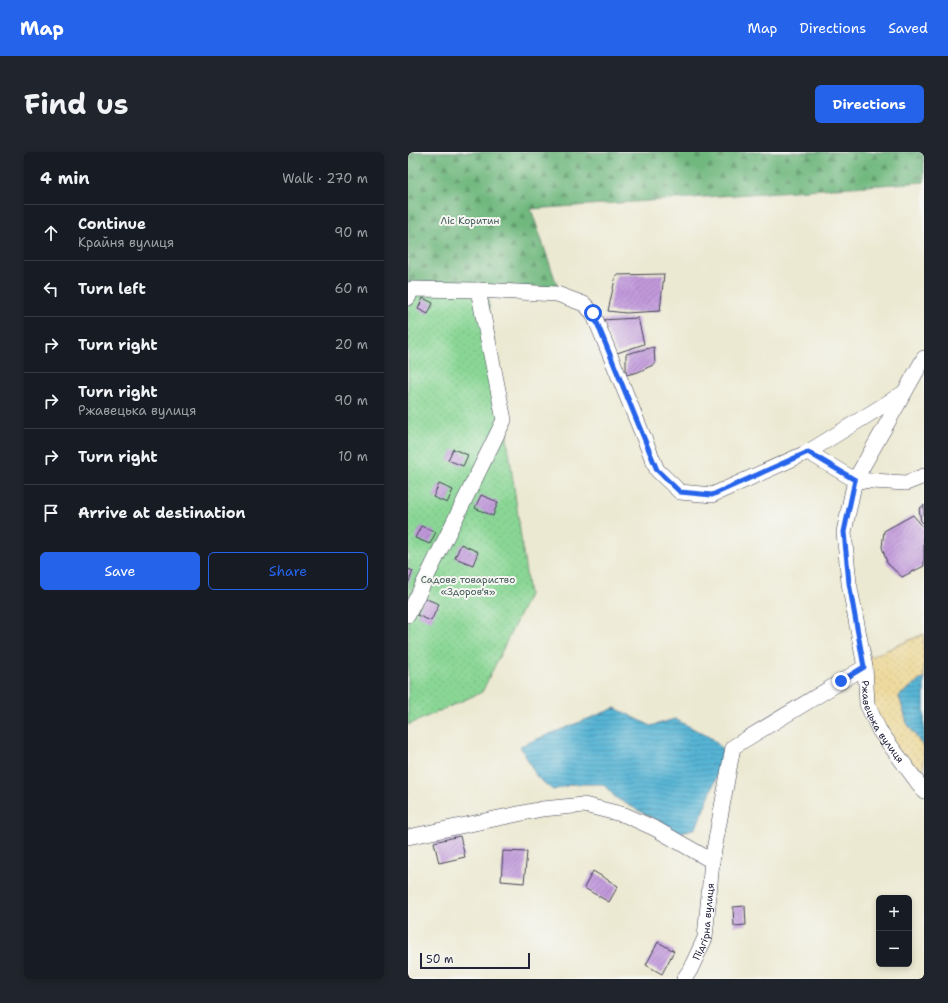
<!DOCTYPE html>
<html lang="en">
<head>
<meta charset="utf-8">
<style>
  body { margin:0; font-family:"Shantell Sans",sans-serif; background:#20242c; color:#f1f3f6 }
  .controls { position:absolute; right:12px; bottom:12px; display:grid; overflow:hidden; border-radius:6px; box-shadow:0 2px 6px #0003 }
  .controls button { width:36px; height:36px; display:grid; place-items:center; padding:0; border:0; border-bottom:1px solid #363941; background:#171b24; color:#f1f3f6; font:20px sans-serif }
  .scale { position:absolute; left:12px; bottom:10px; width:110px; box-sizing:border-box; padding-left:4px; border:2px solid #22223b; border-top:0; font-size:11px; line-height:14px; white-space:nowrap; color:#22223b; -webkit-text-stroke:3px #f6f6f2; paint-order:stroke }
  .stop { position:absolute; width:12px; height:12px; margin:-9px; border:3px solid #2563eb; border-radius:50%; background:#fff }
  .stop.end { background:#2563eb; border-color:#fff; box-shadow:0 1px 4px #0008 }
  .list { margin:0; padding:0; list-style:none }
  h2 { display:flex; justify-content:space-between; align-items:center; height:52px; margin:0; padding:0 16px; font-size:17px }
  h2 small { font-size:13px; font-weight:400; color:#9ea1a6 }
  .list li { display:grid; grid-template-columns:26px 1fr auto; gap:12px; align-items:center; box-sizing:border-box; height:56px; padding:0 16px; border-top:1px solid #363941 }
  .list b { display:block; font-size:15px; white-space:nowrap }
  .list p { margin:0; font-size:13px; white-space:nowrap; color:#9ea1a6 }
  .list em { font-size:13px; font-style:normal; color:#9ea1a6 }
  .actions { display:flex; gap:8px; padding:12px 16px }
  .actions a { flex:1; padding:9px 0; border:1px solid #2563eb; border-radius:6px; text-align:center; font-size:14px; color:#2563eb }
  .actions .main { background:#2563eb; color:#fff }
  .icon { flex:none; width:22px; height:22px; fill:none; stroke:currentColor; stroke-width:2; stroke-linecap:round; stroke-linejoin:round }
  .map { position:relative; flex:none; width:516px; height:827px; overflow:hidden; border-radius:6px }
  header { display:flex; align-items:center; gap:24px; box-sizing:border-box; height:56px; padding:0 20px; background:#2563eb; color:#fff }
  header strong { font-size:19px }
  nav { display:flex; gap:22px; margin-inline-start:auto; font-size:14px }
  .intro { display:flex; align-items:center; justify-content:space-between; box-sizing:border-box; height:96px; padding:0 24px }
  h1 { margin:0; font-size:28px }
  .button { padding:10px 18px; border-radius:6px; background:#2563eb; color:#fff; font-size:14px; font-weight:700 }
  main { display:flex; gap:24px; padding:0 24px }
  aside { flex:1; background:#171b24; border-radius:6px; box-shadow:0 2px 6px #0003 }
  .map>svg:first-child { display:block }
  .forest { fill:url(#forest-firs); stroke:#486d5c }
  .sand { fill:url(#sand-dots); stroke:#887e6c }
  .garden { fill:url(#garden-dots); stroke:#567c68 }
  .water { fill:url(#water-rules); stroke:#3c6c88 }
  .building { fill:url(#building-hatch) }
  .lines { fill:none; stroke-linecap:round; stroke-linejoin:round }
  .street-casing { stroke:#404052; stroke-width:16 }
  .street { stroke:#fff; stroke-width:15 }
  .route { stroke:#2563eb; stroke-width:5 }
  .labels { text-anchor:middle; stroke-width:4; stroke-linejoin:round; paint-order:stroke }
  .park-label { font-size:10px; fill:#415856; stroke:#f6f6f2 }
  .street-label { font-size:10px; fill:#22223b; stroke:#f6f6f2 }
</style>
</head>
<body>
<header>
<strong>Map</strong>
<nav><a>Map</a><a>Directions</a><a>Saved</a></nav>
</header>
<div class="intro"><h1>Find us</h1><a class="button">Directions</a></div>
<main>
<aside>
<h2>4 min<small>Walk · 270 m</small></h2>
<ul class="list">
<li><svg class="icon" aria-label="ahead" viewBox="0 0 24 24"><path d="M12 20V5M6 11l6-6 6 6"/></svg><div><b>Continue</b><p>Крайня вулиця</p></div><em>90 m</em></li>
<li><svg class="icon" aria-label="left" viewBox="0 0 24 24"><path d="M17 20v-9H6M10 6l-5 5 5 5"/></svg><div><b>Turn left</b></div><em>60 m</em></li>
<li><svg class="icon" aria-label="right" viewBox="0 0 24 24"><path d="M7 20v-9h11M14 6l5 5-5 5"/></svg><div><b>Turn right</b></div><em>20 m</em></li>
<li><svg class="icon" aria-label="right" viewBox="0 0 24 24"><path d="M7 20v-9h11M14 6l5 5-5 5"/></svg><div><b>Turn right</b><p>Ржавецька вулиця</p></div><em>90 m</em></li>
<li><svg class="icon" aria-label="right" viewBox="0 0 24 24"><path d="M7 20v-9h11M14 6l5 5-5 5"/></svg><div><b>Turn right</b></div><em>10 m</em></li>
<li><svg class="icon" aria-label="arrive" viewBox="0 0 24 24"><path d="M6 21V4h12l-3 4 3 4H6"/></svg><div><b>Arrive at destination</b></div></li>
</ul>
<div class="actions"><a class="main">Save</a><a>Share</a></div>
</aside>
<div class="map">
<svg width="516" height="827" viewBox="0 0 516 827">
  <defs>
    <pattern id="forest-firs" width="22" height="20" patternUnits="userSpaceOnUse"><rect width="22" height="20" fill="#6fb87e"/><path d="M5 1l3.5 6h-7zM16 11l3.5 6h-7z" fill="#5b9568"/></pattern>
    <pattern id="sand-dots" width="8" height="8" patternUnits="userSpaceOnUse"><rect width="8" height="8" fill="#eeda9e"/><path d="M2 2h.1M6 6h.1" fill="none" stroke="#ccbb89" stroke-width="1.8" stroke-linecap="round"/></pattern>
    <pattern id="garden-dots" width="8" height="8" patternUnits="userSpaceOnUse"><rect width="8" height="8" fill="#8ad795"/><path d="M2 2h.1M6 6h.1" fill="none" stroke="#77b881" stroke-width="1.8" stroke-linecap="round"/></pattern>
    <pattern id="water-rules" width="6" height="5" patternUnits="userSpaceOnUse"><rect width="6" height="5" fill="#57b5d5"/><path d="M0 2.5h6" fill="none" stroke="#4893ae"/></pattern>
    <pattern id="building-hatch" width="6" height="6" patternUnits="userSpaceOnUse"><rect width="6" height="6" fill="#c199db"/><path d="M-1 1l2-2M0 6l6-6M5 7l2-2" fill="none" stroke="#9c7cb3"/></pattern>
  </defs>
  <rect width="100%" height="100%" fill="#f6f6f2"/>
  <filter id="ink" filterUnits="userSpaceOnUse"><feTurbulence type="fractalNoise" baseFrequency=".025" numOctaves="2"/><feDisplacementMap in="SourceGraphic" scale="8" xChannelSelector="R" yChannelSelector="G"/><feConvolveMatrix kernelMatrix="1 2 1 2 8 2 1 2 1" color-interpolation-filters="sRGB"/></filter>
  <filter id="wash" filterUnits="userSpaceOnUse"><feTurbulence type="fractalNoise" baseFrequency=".012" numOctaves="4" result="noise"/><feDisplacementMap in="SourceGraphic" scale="16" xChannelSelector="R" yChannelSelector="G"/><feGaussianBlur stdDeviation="0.9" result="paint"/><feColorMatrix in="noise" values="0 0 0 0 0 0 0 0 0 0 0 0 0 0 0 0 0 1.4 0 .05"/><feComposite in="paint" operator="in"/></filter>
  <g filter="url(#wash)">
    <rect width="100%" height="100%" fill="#ece9d2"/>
    <path class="forest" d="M0,0h515l1,11v19l-393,27 27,79 -72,-2 -78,-5z"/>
    <path class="sand" d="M516,482v43l-25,19 8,27 17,25v42l-57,-86 -1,-45z"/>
    <path class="garden" d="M0,129l78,5 43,309 -47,97 -74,33z"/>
    <g class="water">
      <path d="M516,525v71l-17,-25 -8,-27z"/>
      <path d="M207,556l36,18 24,-7 38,20 13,15 -30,74 -17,5 -63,-35 -13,-14h-30l-20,6 -16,-13 -17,-31z"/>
    </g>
    <g id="blocks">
      <g class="building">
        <path d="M256,122l-4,37 -34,2 -18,-2 8,-36z"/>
        <path d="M15,146l10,5 -5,11 -10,-5z"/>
        <path d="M230,166l6,26 -27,9 -16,-33z"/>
        <path d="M246,195l1,17 -17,8 -12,3v-21z"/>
        <path d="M45,297l15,6 -5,11 -15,-6z"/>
        <path d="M31,332l14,6 -6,13 -14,-6z"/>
        <path d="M73,343l17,7 -5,14 -18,-8z"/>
        <path d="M516,353v19l-3,-3 -2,-12z"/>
        <path d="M505,363l11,13v38l-22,11 -15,-14 -5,-16 2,-16z"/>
        <path d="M13,374l15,6 -6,12 -15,-6z"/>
        <path d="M53,392l17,8 -5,13 -18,-7z"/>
        <path d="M0,417l5,2 -5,13z"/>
        <path d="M16,446l15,6 -8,17 -14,-6z"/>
        <path d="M52,684l5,21 -26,6 -5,-21z"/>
        <path d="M95,699l24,1 -3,31 -23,-2z"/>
        <path d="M185,719l25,15 -9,16 -25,-14z"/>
        <path d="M337,754l1,19 -12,1 -1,-19z"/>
        <path d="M250,790l16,9 -12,23 -16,-9z"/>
      </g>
    </g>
  </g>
  <g filter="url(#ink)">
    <use href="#blocks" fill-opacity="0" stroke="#404052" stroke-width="1"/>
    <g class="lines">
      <g class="street-casing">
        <g id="street">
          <path d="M0,146l4,-9 66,1 79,4 27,10 9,9 64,157 23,22 32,3 96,-43 97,-60"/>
          <path id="s1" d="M516,206l-69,122 -11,52 5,51 16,84 2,37 12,26 45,61"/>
          <path d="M400,300l47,28 51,3 18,-7"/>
          <path d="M0,463l96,-195 -26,-130"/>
          <path d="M0,685l134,-28 42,-4 41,10 31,14 56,32"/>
          <path id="s2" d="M276,827l6,-9 15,-32 7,-77 21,-114 132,-80"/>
        </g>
      </g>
      <use href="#street" class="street"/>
    </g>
  </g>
  <g class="lines" filter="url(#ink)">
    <path class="route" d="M185,161l64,157 23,22 32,3 96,-43 47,28 -11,52 5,51 15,84 -23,14"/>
  </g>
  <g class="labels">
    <g class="park-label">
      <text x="62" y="72">Ліс Коритин</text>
      <text x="60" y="431">Садове товариство<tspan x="60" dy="12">«Здоров'я»</tspan></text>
    </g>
    <g class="street-label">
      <text dy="4" stroke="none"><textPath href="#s1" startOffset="389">Ржавецька вулиця</textPath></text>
      <text dy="4" stroke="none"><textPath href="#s2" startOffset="62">Підгірна вулиця</textPath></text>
    </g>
  </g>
</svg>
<div class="controls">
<button>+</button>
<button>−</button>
</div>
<div class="scale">50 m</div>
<div class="stop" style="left:185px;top:161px"></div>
<div class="stop end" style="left:433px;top:529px"></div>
</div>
</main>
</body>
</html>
